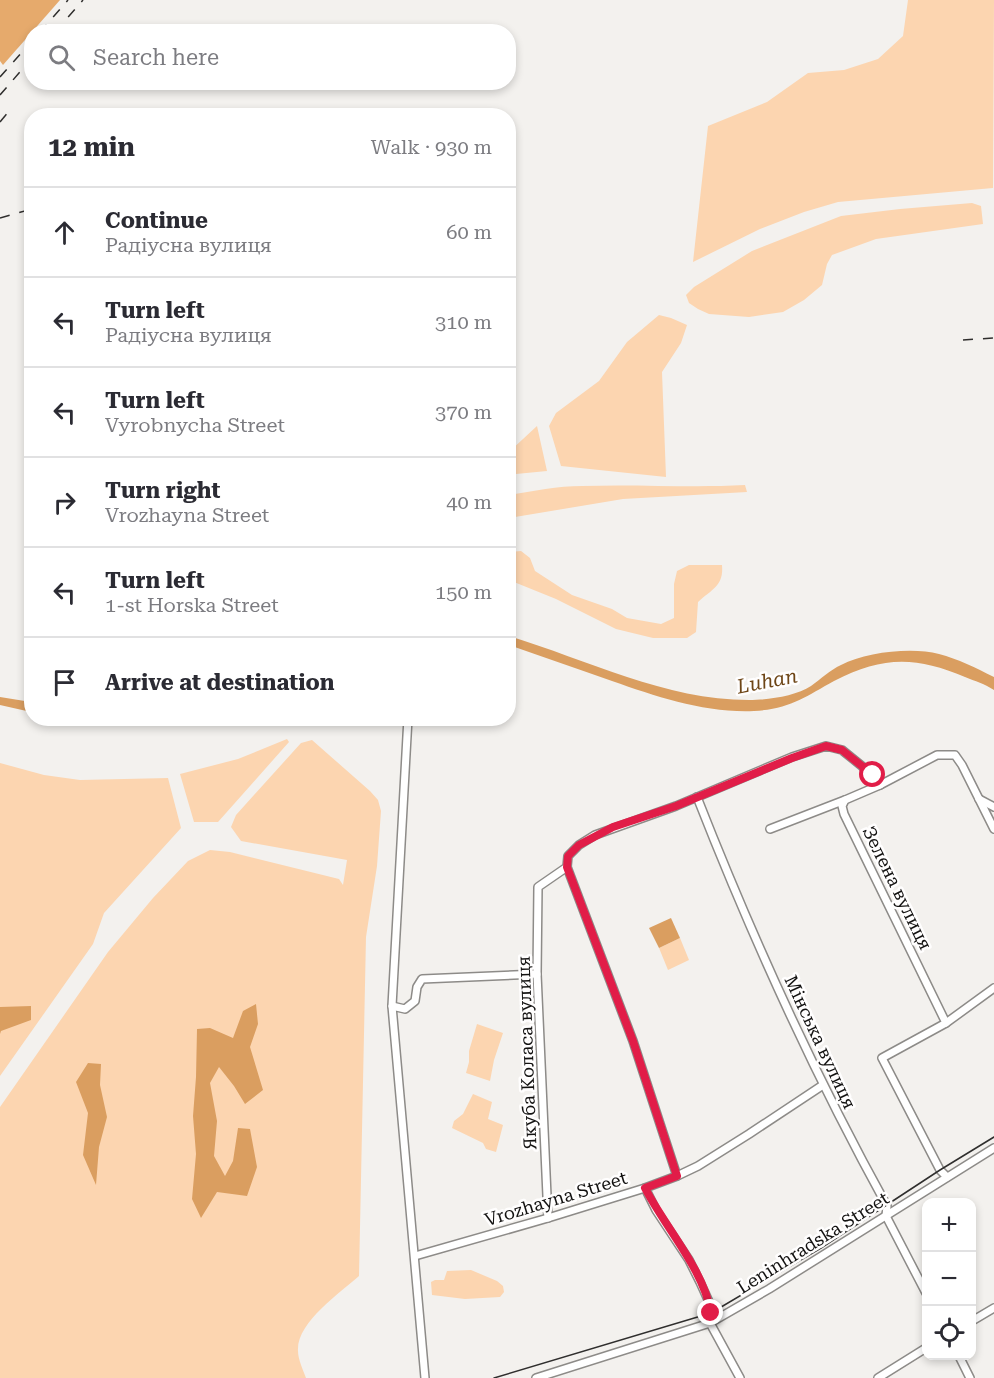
<!DOCTYPE html>
<html lang="en">
<head>
<meta charset="utf-8">
<style>
  body { margin:0; font-family:"Roboto Serif",serif; background:#f7f7f7; color:#2b2b33 }
  .controls { position:absolute; right:18px; bottom:18px; display:grid; overflow:hidden; border-radius:12px; box-shadow:0 3px 9px #0003 }
  .controls button { width:54px; height:54px; display:grid; place-items:center; padding:0; border:0; border-bottom:2px solid #e1e1e2; background:#fff; color:#2b2b33; font:30px sans-serif }
  .stop { position:absolute; width:18px; height:18px; margin:-14px; border:4px solid #e11d48; border-radius:50%; background:#fff }
  .stop.end { background:#e11d48; border-color:#fff; box-shadow:0 2px 6px #0008 }
  .list { margin:0; padding:0; list-style:none }
  h2 { display:flex; justify-content:space-between; align-items:center; height:78px; margin:0; padding:0 24px; font-size:26px }
  h2 small { font-size:20px; font-weight:400; color:#7c7c81 }
  .list li { display:grid; grid-template-columns:39px 1fr auto; gap:18px; align-items:center; box-sizing:border-box; height:90px; padding:0 24px; border-top:2px solid #e1e1e2 }
  .list b { display:block; font-size:22px; white-space:nowrap }
  .list p { margin:0; font-size:20px; white-space:nowrap; color:#7c7c81 }
  .list em { font-size:20px; font-style:normal; color:#7c7c81 }
  .icon { flex:none; width:33px; height:33px; fill:none; stroke:currentColor; stroke-width:2; stroke-linecap:round; stroke-linejoin:round }
  .map { position:relative; flex:none; width:994px; height:1378px; overflow:hidden }
  .search { position:absolute; background:#fff; box-shadow:0 3px 9px #0003; left:24px; top:24px; width:492px; height:66px; display:flex; align-items:center; gap:15px; box-sizing:border-box; padding:0 21px; border-radius:24px; color:#7c7c81; font-size:22px }
  .panel { position:absolute; background:#fff; box-shadow:0 3px 9px #0003; left:24px; top:108px; width:492px; height:618px; border-radius:24px }
  .map>svg:first-child { display:block }
  .green { fill:#fcd5b0 }
  .forest { fill:#e6aa6c }
  .water { fill:#da9e60 }
  .lines { fill:none; stroke-linecap:round; stroke-linejoin:round }
  .minor-casing { stroke:#8d8b88; stroke-width:10 }
  .minor { stroke:#fff; stroke-width:7 }
  .tram { stroke:#2f2e2d; stroke-width:1.5 }
  .rail { stroke:#2f2e2d; stroke-width:1.5; stroke-dasharray:10 10; stroke-linecap:butt }
  .route { stroke:#e11d48; stroke-width:8 }
  .labels { text-anchor:middle; stroke-width:5; stroke-linejoin:round; paint-order:stroke }
  .street-label { font-size:18px; fill:#131211; stroke:#fffefe }
  .water-label { font-size:20px; font-style:italic; fill:#6e4617; stroke:#fffefe }
</style>
</head>
<body>
<div class="map">
<svg width="994" height="1378" viewBox="0 0 994 1378">
  <rect width="100%" height="100%" fill="#f3f1ee"/>
  <g class="green">
    <path d="M908,0h86l-1,188 -155,14 -34,10 -44,17 -67,33 15,-136 59,-24 41,-29 36,-3 34,-11 25,-23z"/>
    <path d="M972,203l9,3 2,18 -107,15 -44,16 -5,9 -5,21 -18,15 -21,12 -34,5 -40,-3 -11,-5 -9,-6 -3,-8 8,-8 58,-36 89,-35 59,-7z"/>
    <path d="M659,315l12,3 16,7 -6,18 -19,29 4,105 -105,-11 -12,-40 7,-13 43,-32 28,-39z"/>
    <path d="M537,426l10,45 -31,3 -7,3v-25z"/>
    <path d="M745,485l2,7 -124,7 -114,19v-23c24,-4 49,-9 73,-9 55,-2 109,2 163,-1z"/>
    <path d="M521,551l9,7 5,13 37,24 40,14 15,9 34,6 13,-6v-34l3,-13 12,-6h33c2,21 -10,24 -24,37l-2,30 -9,6h-34l-37,-9 -60,-30 -47,-19v-28z"/>
    <path d="M287,739l2,3 -71,80h-24l-14,-48 58,-15z"/>
    <path d="M312,740l58,51 8,9 3,11 -4,55 -11,71 -7,339c-19,17 -63,47 -61,75 0,8 5,19 8,27h-306v-271l108,-155 45,-54 35,-37 22,-11 20,2 109,27 4,6 4,-25 -106,-19 -10,-14 5,-12 65,-72z"/>
    <path d="M0,763l44,12 36,5 88,-2 13,50 -77,85 -11,31 -93,132z"/>
    <path d="M680,938l9,22 -21,10 -9,-22z"/>
    <path d="M477,1024l26,9 -9,27 -4,21 -24,-8 3,-11v-11z"/>
    <path d="M473,1094l19,8 -4,17 15,6 -7,27 -10,-3 -3,-6 -31,-15 2,-7 9,-7z"/>
    <path d="M471,1270l26,11 6,5 1,6 -4,5 -35,2 -33,-4 -1,-13 4,-2h9l3,-9z"/>
  </g>
  <path class="forest" d="M0,0h60l-57,65 -3,-4z"/>
  <g class="water">
    <path d="M509,636c79,24 156,64 240,64 19,0 47,-4 62,-14 10,-7 19,-16 30,-21 25,-13 71,-18 98,-11 19,5 37,14 55,23v13c-9,-6 -19,-9 -29,-13 -49,-21 -83,-21 -131,4 -29,16 -44,28 -80,30 -50,2 -96,-14 -142,-30 -34,-12 -69,-24 -103,-36z"/>
    <path d="M0,697l31,5v10l-31,-7z"/>
    <path d="M671,918l9,20 -21,10 -10,-20z"/>
    <path d="M256,1004l2,20 -8,23 13,43 -18,14 -11,-18 -15,-19 -9,16 7,38 -3,35 11,20 8,-15 5,-33 12,1 7,38 -10,29 -30,-4 -16,26 -9,-19 4,-45 -3,-38 3,-39 1,-48 13,-1 23,10 10,-27z"/>
    <path d="M31,1006v14l-30,11 -1,3v-27z"/>
    <path d="M88,1063l13,1 -1,21 7,32 -8,30 -3,38 -13,-30 5,-42 -12,-31z"/>
  </g>
  <g class="lines">
    <g class="minor-casing">
      <g id="minor">
        <path d="M408,718l-16,288 33,372"/>
        <path d="M880,785l-35,15 -3,6 2,8 102,209 -64,35 58,112 7,7"/>
        <path d="M697,797c55,140 117,277 190,409l-1,10 40,77"/>
        <path d="M979,799l15,8"/>
        <path d="M770,829l75,-29"/>
        <path d="M567,867l66,174 44,135"/>
        <path d="M392,1006l13,3 10,-8 2,-14 5,-8 115,-5"/>
        <path d="M946,1023l48,-35"/>
        <path d="M645,1188l11,22 33,50 11,22 10,22v19l30,55"/>
        <path d="M548,1218l-11,-244 1,-87 29,-20 1,-11 11,-11 16,-10 81,-29 116,-49 34,-11 16,4 31,25 7,10 57,-30h18l7,10 32,64"/>
        <path d="M415,1256l133,-38 97,-30 32,-12 21,-10 51,-32 74,-49"/>
        <path d="M972,1321l22,-13"/>
        <path d="M959,1356l11,22"/>
        <path d="M536,1378l174,-55 59,-34 225,-141"/>
        <path d="M878,1378l48,-30"/>
      </g>
    </g>
    <use href="#minor" class="minor"/>
    <path class="tram" d="M494,1378l217,-65 110,-65 119,-78 54,-33"/>
    <g class="rail">
      <path d="M40,32l28,-32"/>
      <path d="M55,32l28,-32"/>
      <path d="M0,77l32,-36"/>
      <path d="M0,95l32,-37"/>
      <path d="M0,122l10,-12"/>
      <path d="M0,218l32,-9"/>
      <path d="M963,340l31,-2"/>
    </g>
  </g>
  <g class="lines">
    <path class="route" d="M711,1313c-7,-43 -46,-86 -66,-125l32,-12 -44,-135 -66,-174 1,-11 11,-11 34,-18 63,-21 116,-48 34,-12 16,4 31,25"/>
  </g>
  <g class="labels">
    <g class="street-label">
      <text transform="translate(897 888) rotate(64)" y="6">Зелена вулиця</text>
      <text transform="translate(820 1042) rotate(65)" y="6">Мінська вулиця</text>
      <text transform="translate(527 1053) rotate(-92)" y="6">Якуба Коласа вулиця</text>
      <text transform="translate(556 1199) rotate(-17)" y="6">Vrozhayna Street</text>
      <text transform="translate(813 1243) rotate(-32)" y="6">Leninhradska Street</text>
    </g>
    <g class="water-label">
      <text transform="translate(767 681) rotate(-11)" y="7">Luhan</text>
    </g>
  </g>
</svg>
<div class="controls">
<button>+</button>
<button>−</button>
<button><svg class="icon" aria-label="locate" viewBox="0 0 24 24"><circle cx="12" cy="12" r="6"/><path d="M12 2v4M12 18v4M2 12h4M18 12h4"/></svg></button>
</div>
<div class="stop" style="left:873px;top:775px"></div>
<div class="stop end" style="left:711px;top:1313px"></div>
<div class="search"><svg class="icon" aria-label="search" viewBox="0 0 24 24"><circle cx="10" cy="10" r="6"/><path d="M15 15l6 6"/></svg>Search here</div>
<section class="panel">
<h2>12 min<small>Walk · 930 m</small></h2>
<ul class="list">
<li><svg class="icon" aria-label="ahead" viewBox="0 0 24 24"><path d="M12 20V5M6 11l6-6 6 6"/></svg><div><b>Continue</b><p>Радіусна вулиця</p></div><em>60 m</em></li>
<li><svg class="icon" aria-label="left" viewBox="0 0 24 24"><path d="M17 20v-9H6M10 6l-5 5 5 5"/></svg><div><b>Turn left</b><p>Радіусна вулиця</p></div><em>310 m</em></li>
<li><svg class="icon" aria-label="left" viewBox="0 0 24 24"><path d="M17 20v-9H6M10 6l-5 5 5 5"/></svg><div><b>Turn left</b><p>Vyrobnycha Street</p></div><em>370 m</em></li>
<li><svg class="icon" aria-label="right" viewBox="0 0 24 24"><path d="M7 20v-9h11M14 6l5 5-5 5"/></svg><div><b>Turn right</b><p>Vrozhayna Street</p></div><em>40 m</em></li>
<li><svg class="icon" aria-label="left" viewBox="0 0 24 24"><path d="M17 20v-9H6M10 6l-5 5 5 5"/></svg><div><b>Turn left</b><p>1-st Horska Street</p></div><em>150 m</em></li>
<li><svg class="icon" aria-label="arrive" viewBox="0 0 24 24"><path d="M6 21V4h12l-3 4 3 4H6"/></svg><div><b>Arrive at destination</b></div></li>
</ul>
</section>
</div>
</body>
</html>
